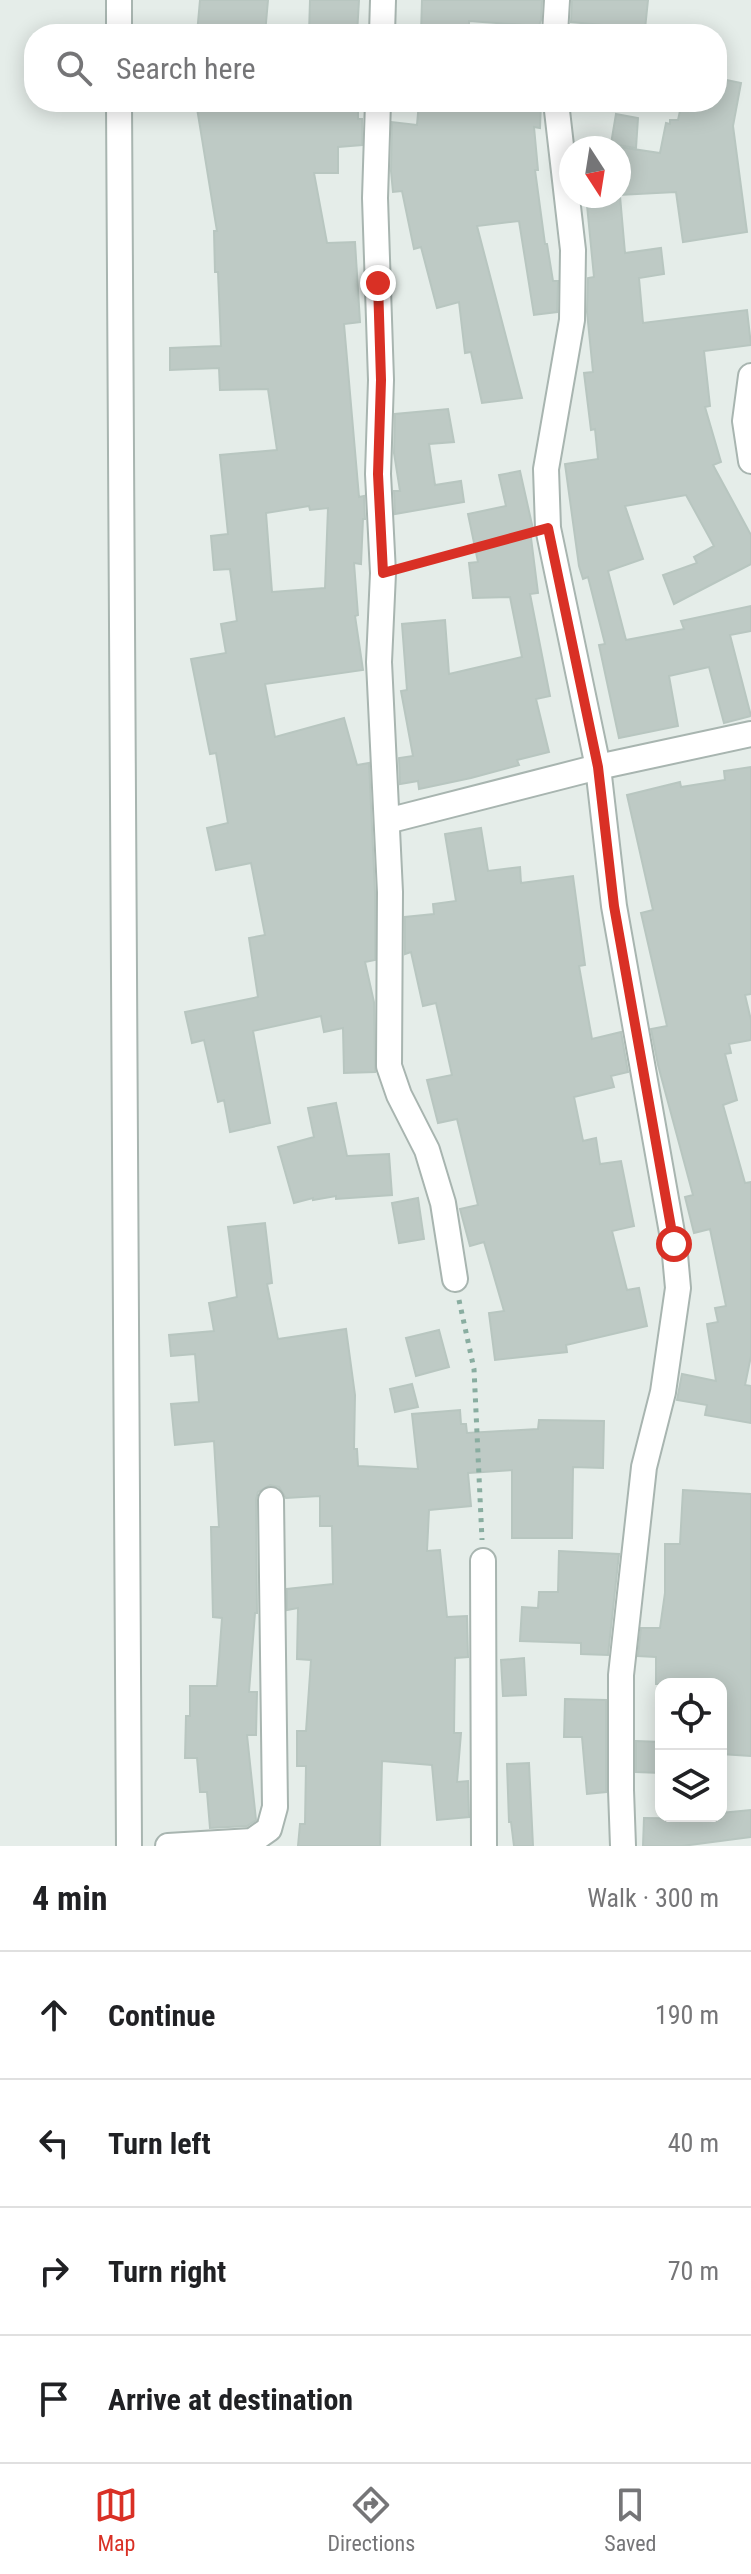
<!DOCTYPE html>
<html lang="en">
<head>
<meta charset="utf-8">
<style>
  body { margin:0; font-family:"Roboto Condensed",sans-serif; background:#f2f2f2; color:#202124 }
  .controls { position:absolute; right:24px; bottom:24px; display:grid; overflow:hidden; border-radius:16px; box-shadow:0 4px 20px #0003 }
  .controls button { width:72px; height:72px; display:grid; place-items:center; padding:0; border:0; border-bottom:2px solid #e0e0e0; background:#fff; color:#202124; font:40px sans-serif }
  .compass { position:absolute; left:559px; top:136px; width:72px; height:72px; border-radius:50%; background:#fff; box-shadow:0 4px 20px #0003; rotate:168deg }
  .stop { position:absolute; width:24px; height:24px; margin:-18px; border:6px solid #d93025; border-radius:50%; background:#fff }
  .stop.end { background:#d93025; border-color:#fff; box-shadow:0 2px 8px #0008 }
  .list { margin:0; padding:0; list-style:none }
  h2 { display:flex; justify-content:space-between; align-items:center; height:104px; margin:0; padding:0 32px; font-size:34px }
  h2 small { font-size:26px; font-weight:400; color:#757577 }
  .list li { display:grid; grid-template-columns:52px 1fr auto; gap:24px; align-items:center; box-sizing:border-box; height:128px; padding:0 32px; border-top:2px solid #e0e0e0 }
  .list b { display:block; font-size:30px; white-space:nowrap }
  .list em { font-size:26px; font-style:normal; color:#757577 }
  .icon { flex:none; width:44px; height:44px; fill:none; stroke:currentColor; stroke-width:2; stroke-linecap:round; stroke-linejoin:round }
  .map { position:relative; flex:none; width:751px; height:1846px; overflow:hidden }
  .search { position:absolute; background:#fff; box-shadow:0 4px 20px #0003; left:24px; right:24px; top:24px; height:88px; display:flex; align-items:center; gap:20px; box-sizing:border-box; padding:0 28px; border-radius:32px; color:#757577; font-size:30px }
  .sheet { height:616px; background:#fff }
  nav { display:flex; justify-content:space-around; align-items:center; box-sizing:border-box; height:112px; border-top:2px solid #e0e0e0; background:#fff; font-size:22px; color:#757577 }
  nav a { display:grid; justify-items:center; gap:4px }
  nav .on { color:#d93025 }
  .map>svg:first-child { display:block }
  .building { fill:#becac5; stroke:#b8c6c0; stroke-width:2; fill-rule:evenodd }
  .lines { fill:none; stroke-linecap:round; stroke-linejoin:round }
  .street-casing { stroke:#a8b5b0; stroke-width:28 }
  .path { stroke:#89ada0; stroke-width:5; stroke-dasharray:4 6; stroke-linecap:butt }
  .street { stroke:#fff; stroke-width:24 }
  .route { stroke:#d93025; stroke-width:10 }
</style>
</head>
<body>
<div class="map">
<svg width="751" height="1846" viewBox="0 0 751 1846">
  <rect width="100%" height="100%" fill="#e5ede9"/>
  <g class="building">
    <path d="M200,0h68l-3,34h-68z"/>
    <path d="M310,0h49l-2,34h-48z"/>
    <path d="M422,0h120l-1,20 -2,6 -70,-5v13h-48z"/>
    <path d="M572,0h76l-3,29 -74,-7z"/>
    <path d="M717,78l24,5 -8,43 14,106 -64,10 -7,-50 -57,3v-48l41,6 6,-30 4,1v-4h8l4,-18h35z"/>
    <path d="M196,102h162v17h4v26l-24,2v26h-24l13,70 28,-1 5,80 -16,2 15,173 5,-1 1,23h-2l-2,45 -7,-1 4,52 -3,1 8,54 -98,14 10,53 69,-19 13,47 12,-2 6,129v68l-10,2 9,40 1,70 -31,1 -1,-45 -19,4 -3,-16 -68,15 17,92 -40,9 -6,-32 -6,2 -14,-62 -12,3 -7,-31 73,-15 -9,-59 16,-3 -14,-72 -35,7 -9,-42 21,-5 -12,-70 -6,1 -19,-95 35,-6 -5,-29 16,-3 -7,-52 -16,1 -3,-34 17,-2 -8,-79 57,-5 -9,-61 -48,1 -1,-22 -49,2v-22l51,-2 -3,-74h-3l-1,-41h3zM309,506l1,4 18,-2 -3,80 -53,4 -6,-79z"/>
    <path d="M419,102h122l-1,26 -6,-1 4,43h-3l10,74h2l6,37h5l-1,31 -23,3 -15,-94 -42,5 45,172 -40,5 -11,-51 -6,1 -6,-51 -22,6 -16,-61 -7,2 -12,-58 -9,1 -2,-21 1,-49 25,3z"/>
    <path d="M616,114l22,4 -2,30 -25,-4z"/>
    <path d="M590,196h30l5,57 36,-5 3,26 -25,4 4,45 104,-13 4,35 -47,6 6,55 -5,1 16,55 -8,3 38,70v29l-77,40 -11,-29 34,-12 -3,-6 20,-11 -28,-51 -61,11 18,53 -35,12 18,69 58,-11 -3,-8 70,-15v25l-21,4 21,81 -27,7 -15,-56 -40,9 9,50 -59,12 -20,-93 6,-1 -17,-67 -5,2 -4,-13 -14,-102 33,-5 -3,-30 -4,1 -7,-57 9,-1 -6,-60 1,-34 6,-1 -7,-72h3z"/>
    <path d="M448,409l6,33 -25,2 6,41 26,-4 3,21 -69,12 -1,-23h6l-6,-38 1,-39z"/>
    <path d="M520,471l13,58 -3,1 8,63 -8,1 20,102 -14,3 13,53 -32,8 2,5 -48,13 -52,11 -1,-8 -18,3 -1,-26 14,-2 -12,-65 6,-1 -5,-66 43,-4 4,54 73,-17 -12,-60 -37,1 -4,-35 9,-1 -10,-48 38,-8 -7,-31z"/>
    <path d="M751,767v227l-6,1 6,25v20l-22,4 2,9 -6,1 12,46 -14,5 22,78 6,-1v174l-6,29 6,1v37l-46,-8 2,-10 -30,-5 5,-26 34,7 -9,-57 11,-2 -3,-14 11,-2 -16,-77 -16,4 -9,-36 8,-2 -35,-130 -7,-36 16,-3 -26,-113 12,-3 -26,-115 53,-13 1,5 44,-7 -1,-9z"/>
    <path d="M481,828l7,43 32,-4 1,16 52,-7 12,89 -6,1 13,73 29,-7 7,40 -17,4 3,11 -40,10 9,44 13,-3 4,26 21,-3 13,65 -22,5 15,59 12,-2 8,38 -81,19 1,7 -72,8 -6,-47 15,-2 -20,-69 -14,4 -10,-37 18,-4 -21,-86 -19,4 -11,-43 25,-5 -16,-72 -13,3 -12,-54 -6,2v-37l29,-3 -1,-10 23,-3 -11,-67z"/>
    <path d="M336,1103l11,53 42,-2 3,41 -56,4v-3l-23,4v-2l-19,5 -16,-56 36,-10 -6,-29z"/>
    <path d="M418,1198l6,41 -25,4 -7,-40z"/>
    <path d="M265,1223l7,60 -5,1 11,55 68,-10 9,66 -1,54h3l1,17 60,3 -6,-55 48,-4 1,14h5l1,9 71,-4 1,-9 65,1 -1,47 -30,-1 -1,71h-60v-68l-44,3 3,33 -42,4 -2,41 13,-1 7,67 20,-1 1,41 -13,1 -1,75h7l-4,49 11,-1 1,36 -32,3 -5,-55 -50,-4 -2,85h-82l2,-22h5l1,-58h-9v-35h9l5,-71 -14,-1 1,-51 -11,2v-21l46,-5 -1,-58h-12v-30l-34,2 -7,-11 -9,-2 -12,7 -2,7 1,114h-2l-6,79h8l-1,43h-9l9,85 -9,6 -37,2 -3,-36h-7l-3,-34h-12l1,-42h4v-30h27l5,-68 -9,-1 -2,-90h8l-5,-86 -39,4 -4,-41 28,-2 -4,-48 -24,2 -2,-21 45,-4 -5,-28 28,-6 -9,-70z"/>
    <path d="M439,1330l10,37 -33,9 -10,-38z"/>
    <path d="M412,1384l6,23 -23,5 -5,-23z"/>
    <path d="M683,1490l68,4v262l-30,-2v-70h-65v-27l-18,-1 3,-28h19l5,-35v-49h15z"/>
    <path d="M559,1551l60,3 -11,101 -27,-1v-11l-61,-2 2,-34 16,1 1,-16h19z"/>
    <path d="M524,1658l2,37 -23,1 -2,-36z"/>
    <path d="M565,1699l41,1v92l-19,2 -5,-57h-18z"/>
    <path d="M636,1741l25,1v31l-25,-1z"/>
    <path d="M529,1763l4,83h-19l-3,-24h-2l-2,-58z"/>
    <path d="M751,1810v27l-69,9h-39l1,-28 77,1v-6z"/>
  </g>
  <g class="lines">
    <g class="street-casing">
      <g id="street">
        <path d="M119,0v34"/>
        <path d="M382,34l1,-34"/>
        <path d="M555,34l2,-34"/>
        <path d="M119,102l10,1744"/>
        <path d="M378,102l-3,96 6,182 -3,94 5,99 -4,89 11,230 -1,174 10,29 28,55 16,53 12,76"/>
        <path d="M556,102l17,148 -1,70 -26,149 2,59 50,239 16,139 60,338 4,44 -15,104 -19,75 -23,208v115l2,56"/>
        <path d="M751,376l-6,45 6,40"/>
        <path d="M387,821l211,-54 153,-33"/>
        <path d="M483,1561l1,285"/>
        <path d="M168,1846l84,-5 17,-12 6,-22 -4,-307"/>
      </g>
    </g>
    <g class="path">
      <path d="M406,567l121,-33"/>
      <path d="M459,1300l15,69 8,171"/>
    </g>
    <use href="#street" class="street"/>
  </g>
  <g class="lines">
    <path class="route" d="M378,283l3,97 -3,94 5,99 165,-45 50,239 16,139 60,338"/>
  </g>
</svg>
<div class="controls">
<button><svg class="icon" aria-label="locate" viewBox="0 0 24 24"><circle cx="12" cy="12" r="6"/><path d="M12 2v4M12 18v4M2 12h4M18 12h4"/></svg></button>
<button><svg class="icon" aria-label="layers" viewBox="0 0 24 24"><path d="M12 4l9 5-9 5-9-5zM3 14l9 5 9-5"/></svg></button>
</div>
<svg class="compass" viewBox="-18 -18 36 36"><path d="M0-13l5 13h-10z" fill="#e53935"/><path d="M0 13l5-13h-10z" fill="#757577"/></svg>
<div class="stop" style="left:674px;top:1244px"></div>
<div class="stop end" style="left:378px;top:283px"></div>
<div class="search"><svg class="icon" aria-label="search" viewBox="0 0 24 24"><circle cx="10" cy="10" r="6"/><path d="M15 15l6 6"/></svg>Search here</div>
</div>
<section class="sheet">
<h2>4 min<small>Walk · 300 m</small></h2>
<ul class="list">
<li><svg class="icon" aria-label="ahead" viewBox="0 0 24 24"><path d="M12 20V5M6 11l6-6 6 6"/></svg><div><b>Continue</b></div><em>190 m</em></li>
<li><svg class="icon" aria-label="left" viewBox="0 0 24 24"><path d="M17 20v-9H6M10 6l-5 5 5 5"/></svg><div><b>Turn left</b></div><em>40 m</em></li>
<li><svg class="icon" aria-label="right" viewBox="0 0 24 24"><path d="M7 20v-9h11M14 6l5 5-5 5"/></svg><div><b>Turn right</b></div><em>70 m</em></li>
<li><svg class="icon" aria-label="arrive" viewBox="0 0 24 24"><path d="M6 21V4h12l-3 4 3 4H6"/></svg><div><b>Arrive at destination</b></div></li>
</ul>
</section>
<nav>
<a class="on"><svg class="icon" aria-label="map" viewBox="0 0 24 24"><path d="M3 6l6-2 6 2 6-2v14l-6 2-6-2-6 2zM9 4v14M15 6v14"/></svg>Map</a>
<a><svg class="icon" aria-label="directions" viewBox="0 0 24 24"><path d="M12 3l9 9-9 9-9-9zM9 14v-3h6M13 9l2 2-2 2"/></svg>Directions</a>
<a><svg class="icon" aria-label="saved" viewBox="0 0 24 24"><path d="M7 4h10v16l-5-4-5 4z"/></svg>Saved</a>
</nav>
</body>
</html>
